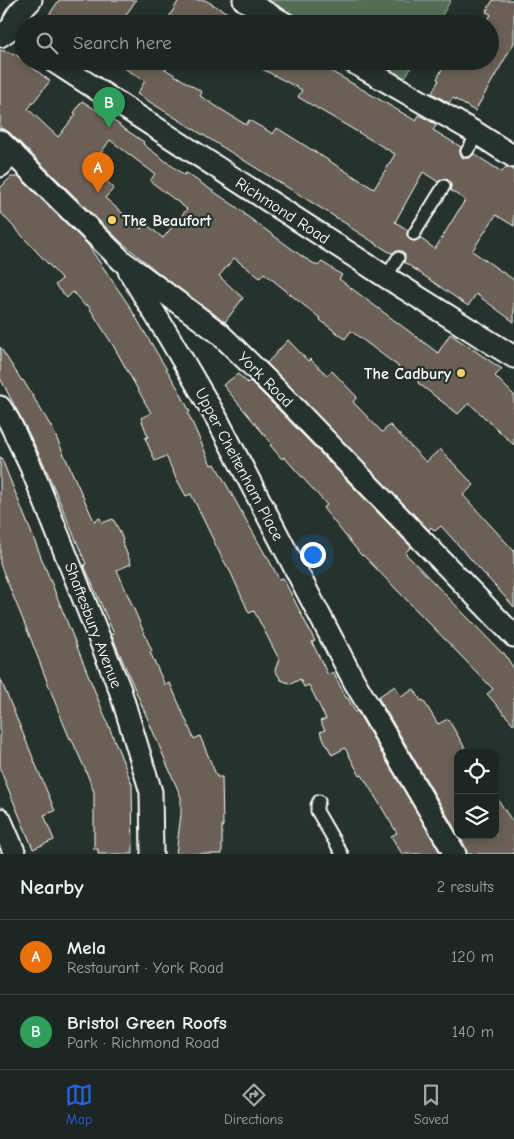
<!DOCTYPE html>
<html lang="en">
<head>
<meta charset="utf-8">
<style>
  body { margin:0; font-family:"Comic Neue",sans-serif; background:#252e2a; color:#f1f3f6 }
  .controls { position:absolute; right:15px; bottom:15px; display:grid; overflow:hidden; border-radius:10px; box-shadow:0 2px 8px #0003 }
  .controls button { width:45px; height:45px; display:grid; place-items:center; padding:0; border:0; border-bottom:1px solid #3a4340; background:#1c2622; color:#f1f3f6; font:25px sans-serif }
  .you { position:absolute; left:312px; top:554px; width:18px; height:18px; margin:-12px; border:4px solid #fff; border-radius:50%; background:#1a73e8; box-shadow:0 0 0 8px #1a73e833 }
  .badge { display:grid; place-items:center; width:32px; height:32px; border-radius:50%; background:#2563eb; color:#fff; font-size:16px; font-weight:700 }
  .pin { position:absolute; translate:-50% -41px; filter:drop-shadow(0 1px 2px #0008) }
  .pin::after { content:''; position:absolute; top:26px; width:18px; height:15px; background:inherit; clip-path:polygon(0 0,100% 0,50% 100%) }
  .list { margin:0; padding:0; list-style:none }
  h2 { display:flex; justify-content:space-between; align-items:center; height:65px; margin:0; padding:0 20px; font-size:21px }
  h2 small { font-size:16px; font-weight:400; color:#a0a5a5 }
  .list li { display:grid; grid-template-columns:32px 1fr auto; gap:15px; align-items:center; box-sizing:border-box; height:75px; padding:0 20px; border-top:1px solid #3a4340 }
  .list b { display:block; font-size:19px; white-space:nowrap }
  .list p { margin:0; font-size:16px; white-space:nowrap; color:#a0a5a5 }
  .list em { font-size:16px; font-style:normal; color:#a0a5a5 }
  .icon { flex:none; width:28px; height:28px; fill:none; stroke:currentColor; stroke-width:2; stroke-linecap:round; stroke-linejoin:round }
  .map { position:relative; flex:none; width:514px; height:854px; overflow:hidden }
  .search { position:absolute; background:#1c2622; box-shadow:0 2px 8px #0003; left:15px; right:15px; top:15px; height:55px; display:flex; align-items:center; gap:12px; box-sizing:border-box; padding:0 18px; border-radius:28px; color:#a0a5a5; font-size:19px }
  .sheet { height:215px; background:#1c2622 }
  nav { display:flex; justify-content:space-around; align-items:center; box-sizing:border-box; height:70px; border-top:1px solid #3a4340; background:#1c2622; font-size:14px; color:#a0a5a5 }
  nav a { display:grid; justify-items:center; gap:2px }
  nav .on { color:#2563eb }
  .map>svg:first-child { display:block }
  .green { fill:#536e55; stroke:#a9b6aa }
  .building { fill:#6b6055; stroke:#fff; fill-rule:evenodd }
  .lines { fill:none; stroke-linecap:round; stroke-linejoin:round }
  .lane-casing { stroke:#fff; stroke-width:15 }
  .street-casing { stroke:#fff; stroke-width:25 }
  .lane { stroke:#26332d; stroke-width:11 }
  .street { stroke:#26332d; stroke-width:21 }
  .poi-dot { fill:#ffd166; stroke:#26332d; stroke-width:2 }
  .labels { text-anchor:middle; stroke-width:4.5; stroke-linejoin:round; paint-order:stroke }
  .street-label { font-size:16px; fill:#fff; stroke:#26332d }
  .poi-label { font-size:16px; font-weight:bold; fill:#fff; stroke:#26332d; text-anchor:start }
</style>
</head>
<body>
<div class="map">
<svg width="514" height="854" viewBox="0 0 514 854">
  <rect width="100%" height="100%" fill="#26332d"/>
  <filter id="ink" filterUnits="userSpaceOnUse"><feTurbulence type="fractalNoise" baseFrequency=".02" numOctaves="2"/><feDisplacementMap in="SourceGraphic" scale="10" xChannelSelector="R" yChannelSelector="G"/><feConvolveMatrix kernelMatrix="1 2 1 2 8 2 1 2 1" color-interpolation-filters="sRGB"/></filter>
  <g filter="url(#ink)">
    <g class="green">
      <path d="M259,0h192l-14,24h-136z"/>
      <path d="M368,61h47l-12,20z"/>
    </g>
    <g class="building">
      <path d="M59,0h77l-16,24h-77z"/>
      <path d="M179,0h26l42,24h-82z"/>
      <path d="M493,0h21v43l-39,68 -22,-13 -4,5 -17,-10 7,-13 -2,-1 9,-18h3l12,7 3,-4 8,4 4,-7h14v-37h-4l5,-10 -5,-2z"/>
      <path d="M0,50l15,4 35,27 -22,28 30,28 18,-23 -2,-1 8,-12 38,24v1l24,16 -1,2 41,31 2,-2 49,33 10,8h-1l59,43 15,9 4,-4 20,13 -3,4 99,74 12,-19 52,35 -7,7 19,19v50l-45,-42 -11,11 -40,-31 1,-1 -68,-51 -6,8 -25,-19 1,-1 -57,-46 -4,5 -26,-20 -15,18 24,22 -18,24 -65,-48 -39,-32 -112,-110 -5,-3h-4zM110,140l45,34 -5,7 37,28 -24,29 -18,-15 -4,6 -36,-31 9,-10 -23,-21z"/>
      <path d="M113,61h39l50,31 -2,4 46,29 3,-5 24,14 4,-6 97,61 21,-35 -97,-57 4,-7 -55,-29h65l31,17 73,43 3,-6 18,10 -4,5 28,17 -1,3v4l3,4h7l4,-4 28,18 4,-5 8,2v57l-18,-11 -24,36 42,29v42l-38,-28 -8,12 -64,-44 1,-7 -3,-4h-4l-6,2 -3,-1 -41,-26v-1l-211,-131 8,-13zM423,172l15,10 6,-3 4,1 3,6 -1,4 15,10 -30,49 -15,-11 -6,3 -4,-1 -3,-6 1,-4 -13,-8z"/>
      <path d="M11,177h8l69,68 40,59 52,88 10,20 -2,1 23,52 4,-1 51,92h1l12,23 4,-1 32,63 -3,1 16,33 5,-3 13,26h2l7,14 2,-1 84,143h-39l-11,-18 6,-3 -35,-58 -2,1 -15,-28 -13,7 -12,-23 5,-2 -5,-9 6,-2 -17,-34 -5,2 -4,-8 -9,5 -10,-4 -6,-10 4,-11 -25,-48 -5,2 -18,-40 -9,-15 -31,-64 -5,2 -10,-18 -10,-22 -11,5 -10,-23 3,-1 -7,-19 10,-5 -37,-66 -27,-43 -2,2 -12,-14 -6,6 -12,-13 7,-6 -62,-67v-24z"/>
      <path d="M288,340l20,21 2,-2 17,16 5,-4 25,26 -4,5 29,30 8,-7 36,37 14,-13 34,36 -11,10 51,56v56l-73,-81 -6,5 -4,-4 -2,3 -162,-167z"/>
      <path d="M0,347l22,34 1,-1 29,48 42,93 6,-3 2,5 11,-4 6,11 4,10 -1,1 9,23 -14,6 35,81 -2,1 15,33 5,-2 24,56 6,-3 17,41h5l1,49h-1v28h-46l5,-40v-17l-68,-159 -2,-3 3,-1 -30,-69 2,-1 -43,-102 -23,-46 -20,-38z"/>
      <path d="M238,374l10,9 2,-2 23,23 138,143 -6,6 97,100h2l10,16v56l-27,-31 6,-5 -130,-134 -1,1 -39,-48 4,-3 -43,-48 -2,2 -12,-14 2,-1 -49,-59z"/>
      <path d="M0,457h1l131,327 1,70h-35v-5h-4v-57l-9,-23 -14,-31 -1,1 -10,-24 -30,-78 -30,-73z"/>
      <path d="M0,678l55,133 -11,4 10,25 -21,9 -33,-80z"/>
      <path d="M395,686l6,11 13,-8 7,12 2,-1 15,24 10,-5 20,34h-10v81l-80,-137z"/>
      <path d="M495,795l19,29v30h-47l-1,-6 -7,-13h36z"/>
    </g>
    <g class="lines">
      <g class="lane-casing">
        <g id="lane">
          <path d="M467,151l11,-17"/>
          <path d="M414,234l30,-48"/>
          <path d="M386,277l12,-19"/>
          <path d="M319,801l-2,4v6l25,43"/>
        </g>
      </g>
      <g class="street-casing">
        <g id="street">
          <path d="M244,0l42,24"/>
          <path d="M0,36l13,-9c0,-11 11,-19 18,-27"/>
          <path d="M53,61l333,216 128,80"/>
          <path d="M351,61l127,73 36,23"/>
          <path d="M0,141l122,120 97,72 63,62 232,241"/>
          <path d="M0,166l13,-13"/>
          <path d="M129,271l40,66 48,82 137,262 101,173"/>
          <path d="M0,407l9,14 22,46 89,223 31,102 1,62"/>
          <path d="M0,819l15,35"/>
        </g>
      </g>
      <use href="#lane" class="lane"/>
      <use href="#street" class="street"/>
    </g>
  </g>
  <g class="poi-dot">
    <circle cx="112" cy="220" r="5"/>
    <circle cx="461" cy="373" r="5"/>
  </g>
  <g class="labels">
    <g class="street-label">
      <text transform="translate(283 210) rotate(33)" y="6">Richmond Road</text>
      <text transform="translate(266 379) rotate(45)" y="6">York Road</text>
      <text transform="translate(240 464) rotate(62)" y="6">Upper Cheltenham Place</text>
      <text transform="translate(94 625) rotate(69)" y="6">Shaftesbury Avenue</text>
    </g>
    <g class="poi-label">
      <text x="122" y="226">The Beaufort</text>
      <text x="451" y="379" text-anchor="end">The Cadbury</text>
    </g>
  </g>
</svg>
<div class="controls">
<button><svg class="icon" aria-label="locate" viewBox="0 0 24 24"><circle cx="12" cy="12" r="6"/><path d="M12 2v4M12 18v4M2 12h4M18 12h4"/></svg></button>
<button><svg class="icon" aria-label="layers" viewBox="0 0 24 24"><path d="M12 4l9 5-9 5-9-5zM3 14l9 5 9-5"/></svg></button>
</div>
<div class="you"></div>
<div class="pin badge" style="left:98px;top:193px;background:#e8710a">A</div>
<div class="pin badge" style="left:109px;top:128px;background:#2e9e5b">B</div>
<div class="search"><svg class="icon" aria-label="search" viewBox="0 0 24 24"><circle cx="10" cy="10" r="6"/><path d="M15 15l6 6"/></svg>Search here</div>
</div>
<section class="sheet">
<h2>Nearby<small>2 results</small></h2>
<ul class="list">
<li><span class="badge" style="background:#e8710a">A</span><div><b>Mela</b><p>Restaurant · York Road</p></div><em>120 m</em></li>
<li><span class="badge" style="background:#2e9e5b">B</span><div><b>Bristol Green Roofs</b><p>Park · Richmond Road</p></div><em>140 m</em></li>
</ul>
</section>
<nav>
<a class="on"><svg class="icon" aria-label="map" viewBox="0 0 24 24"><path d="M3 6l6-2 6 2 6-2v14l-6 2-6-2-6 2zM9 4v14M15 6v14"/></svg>Map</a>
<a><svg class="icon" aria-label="directions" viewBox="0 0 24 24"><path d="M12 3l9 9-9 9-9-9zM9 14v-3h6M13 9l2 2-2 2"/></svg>Directions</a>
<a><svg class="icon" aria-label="saved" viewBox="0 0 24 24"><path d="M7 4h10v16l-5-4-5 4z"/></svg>Saved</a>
</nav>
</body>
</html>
